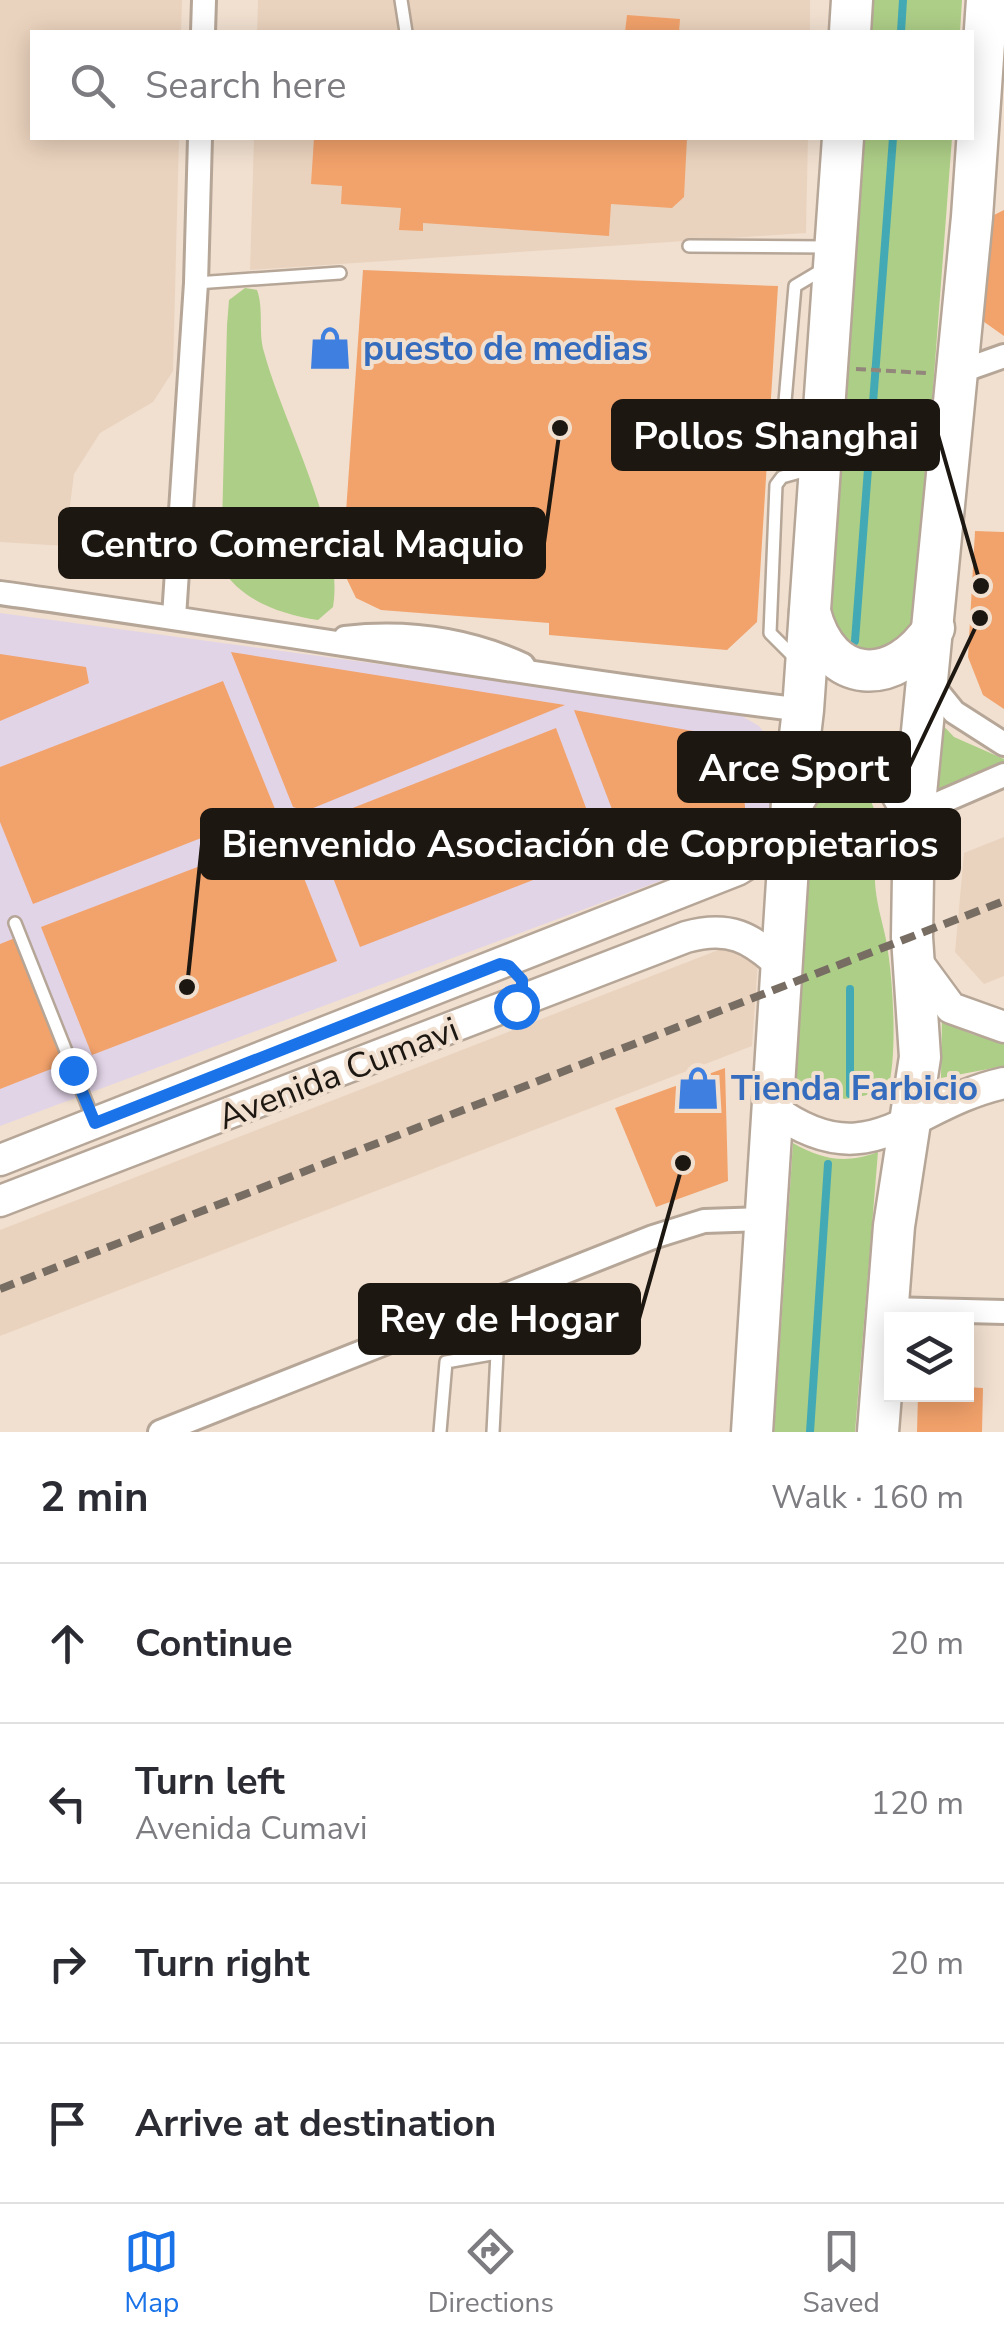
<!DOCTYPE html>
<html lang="en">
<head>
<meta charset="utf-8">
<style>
  body { margin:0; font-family:"Nunito Sans",sans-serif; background:#f2f2f3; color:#2b2b33 }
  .controls { position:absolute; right:30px; bottom:30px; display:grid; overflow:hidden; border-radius:0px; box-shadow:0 5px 25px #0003 }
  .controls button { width:90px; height:90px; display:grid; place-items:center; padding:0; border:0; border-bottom:2px solid #e1e1e2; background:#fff; color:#2b2b33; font:50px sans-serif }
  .stop { position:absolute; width:30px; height:30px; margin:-22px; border:8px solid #1a73e8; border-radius:50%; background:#fff }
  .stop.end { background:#1a73e8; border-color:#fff; box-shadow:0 2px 10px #0008 }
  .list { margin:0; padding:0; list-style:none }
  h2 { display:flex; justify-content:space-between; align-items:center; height:130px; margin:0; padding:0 40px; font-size:42px }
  h2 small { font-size:32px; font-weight:400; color:#7c7c81 }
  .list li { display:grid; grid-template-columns:65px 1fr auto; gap:30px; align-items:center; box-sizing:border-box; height:160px; padding:0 40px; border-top:2px solid #e1e1e2 }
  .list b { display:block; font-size:38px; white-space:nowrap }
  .list p { margin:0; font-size:32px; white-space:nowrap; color:#7c7c81 }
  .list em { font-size:32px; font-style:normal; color:#7c7c81 }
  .icon { flex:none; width:55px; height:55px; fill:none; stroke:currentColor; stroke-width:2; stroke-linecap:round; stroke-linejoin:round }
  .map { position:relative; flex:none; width:1004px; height:1432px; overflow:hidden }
  .search { position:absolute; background:#fff; box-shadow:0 5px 25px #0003; left:30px; right:30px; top:30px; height:110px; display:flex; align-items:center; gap:25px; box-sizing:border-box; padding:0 35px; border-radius:0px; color:#7c7c81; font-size:38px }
  .sheet { height:770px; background:#fff }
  nav { display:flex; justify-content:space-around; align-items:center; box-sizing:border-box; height:140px; border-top:2px solid #e1e1e2; background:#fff; font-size:28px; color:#7c7c81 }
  nav a { display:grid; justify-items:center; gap:5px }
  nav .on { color:#1a73e8 }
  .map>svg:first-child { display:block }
  .commercial { fill:#e2d4e7 }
  .built { fill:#ead3be }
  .green { fill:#adce87 }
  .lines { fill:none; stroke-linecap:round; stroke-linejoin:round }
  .stream { stroke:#43aab5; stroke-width:8 }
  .building { fill:#f2a26b }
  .lane-casing { stroke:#b6a697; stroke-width:16 }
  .street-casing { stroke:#b6a697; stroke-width:28 }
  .secondary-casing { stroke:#b6a697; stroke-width:35 }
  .highway-casing { stroke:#b6a697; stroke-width:45 }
  .path { stroke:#93877c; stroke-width:4; stroke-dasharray:10 5; stroke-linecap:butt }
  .lane { stroke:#fff; stroke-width:11 }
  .street { stroke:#fff; stroke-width:22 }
  .secondary { stroke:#fff; stroke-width:30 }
  .highway { stroke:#fff; stroke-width:40 }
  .rail { stroke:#776d63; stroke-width:8; stroke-dasharray:15 8; stroke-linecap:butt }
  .route { stroke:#1a73e8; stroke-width:12 }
  .labels { text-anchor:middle; stroke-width:8; stroke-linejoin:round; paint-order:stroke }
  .shop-label { font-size:35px; font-weight:bold; fill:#366cbe; stroke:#f1e0d0; text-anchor:start }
  .street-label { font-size:35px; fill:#1d1712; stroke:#f1e0d0 }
  .leader { fill:none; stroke:#1d1712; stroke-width:4 }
  .callout-dot { fill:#1d1712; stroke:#f1e0d0; stroke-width:4 }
  .callout { fill:#1d1712; stroke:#1d1712; stroke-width:4 }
  .callout-label { font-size:38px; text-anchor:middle; font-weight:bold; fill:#fff }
</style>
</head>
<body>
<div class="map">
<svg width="1004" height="1432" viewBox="0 0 1004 1432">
  <rect width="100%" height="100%" fill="#f1e0d0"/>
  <path class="commercial" d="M0,613l735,99 24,14 11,14v73l-21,35 -749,278z"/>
  <g class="built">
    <path d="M0,0h182l-1,32h-149v106h147l-6,233 -20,31 -53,31 -26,41 -9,72 -65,-4z"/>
    <path d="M258,0h552v32h-553z"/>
    <path d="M254,138h554l-2,95 -556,37z"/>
    <path d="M1004,837v139l-20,8 -29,-32 9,-99z"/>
    <path d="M731,945l27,16 -6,85 -752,290v-106z"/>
  </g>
  <g class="green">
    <path d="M869,0h93l-2,32h-93z"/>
    <path d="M860,138h92l-34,449 -8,52 -30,16 -43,-12 -15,-32z"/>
    <path d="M245,288l12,2c7,19 1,42 7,62 19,71 81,182 69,255l-15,13c-37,-6 -77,-19 -97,-53l6,-242 2,-25z"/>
    <path d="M935,717l19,20 50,22v7l-74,26z"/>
    <path d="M834,787l32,6c19,26 8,59 9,89 1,19 6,35 10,53 8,35 13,120 3,153 -44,16 -60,16 -98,-12l20,-271 8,-11z"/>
    <path d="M942,1013c18,21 36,25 62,25v28l-63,12z"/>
    <path d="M793,1143c29,17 53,21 85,9l-23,280h-81z"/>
  </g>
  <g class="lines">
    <g class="stream">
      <path d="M901,32l2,-32"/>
      <path d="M855,641l38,-503"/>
      <path d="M850,989v105"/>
      <path d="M810,1432l18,-268"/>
    </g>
  </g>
  <g class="building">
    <path d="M627,15l53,4 -1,13h-54z"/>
    <path d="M314,138h373l-3,59 -12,11 -61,-4 -2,32 -186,-13v8l-24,-1 2,-22 -60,-4 1,-18 -31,-2z"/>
    <path d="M1004,210v126l-24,-17 8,-101z"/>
    <path d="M363,270l415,16 -21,336 -30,28 -178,-15v-12l-168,-13 -25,-12 -14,-29z"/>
    <path d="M975,531l29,1v177l-21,-14 -15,-38z"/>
    <path d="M231,652l334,53 -259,106 -13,-4z"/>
    <path d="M0,654l86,13 3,16 -89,38z"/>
    <path d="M223,681l52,128 -242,95 -33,-82v-55z"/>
    <path d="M574,710l153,27 13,12 6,69 -16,21 -94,33z"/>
    <path d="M556,728l47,125 -243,94 -48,-123z"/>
    <path d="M286,833l51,128 -245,94 -51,-128z"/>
    <path d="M20,936l49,126 -69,27v-145z"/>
    <path d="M725,1068l3,113 -72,26 -41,-99z"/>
    <path d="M966,1387l17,1 -1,44h-65l1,-38h48z"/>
  </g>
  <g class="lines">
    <g class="lane-casing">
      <g id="lane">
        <path d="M401,0l5,32"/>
        <path d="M689,246l138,1"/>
        <path d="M196,283l144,-10"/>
        <path d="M810,443l-26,-30 11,-127 32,-19"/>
        <path d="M797,660l-27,-27 6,-148 6,-8 29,-8"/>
        <path d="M15,923l78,196"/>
        <path d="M475,1356l1,-48"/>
        <path d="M440,1432l6,-70 51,-9 -4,79"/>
      </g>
    </g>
    <g class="street-casing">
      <g id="street">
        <path d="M203,32l1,-32"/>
        <path d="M956,373l48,-17"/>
        <path d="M0,593c268,37 534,84 803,117"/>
        <path d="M174,617l22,-334 4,-145"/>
        <path d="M345,638c62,-7 121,1 178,27"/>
        <path d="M928,680l26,32 50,32"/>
        <path d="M914,814l90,-39"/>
        <path d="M888,1309l116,3"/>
        <path d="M160,1432l493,-195 51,-16 62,-2"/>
      </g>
    </g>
    <g class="secondary-casing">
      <g id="secondary">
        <path d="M915,959l36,49 53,19"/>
        <path d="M773,1109c97,71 136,-5 231,-26"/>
        <path d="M0,1160l737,-290 32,-19 21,-33"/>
        <path d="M0,1201l686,-264c43,-12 65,0 96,29"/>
      </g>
    </g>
    <g class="highway-casing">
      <g id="highway">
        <path d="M850,32l2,-32"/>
        <path d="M810,612c19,74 85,76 124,16"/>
        <path d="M792,803c19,-34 61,-71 96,-31 10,12 17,28 26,42"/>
        <path d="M752,1432l40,-629 11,-93 40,-572"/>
        <path d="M878,1432l16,-206 26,-169 -8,-120 2,-123 58,-597 15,-217"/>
      </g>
    </g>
    <path class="path" d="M856,369l70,4"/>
    <use href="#lane" class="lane"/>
    <use href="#street" class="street"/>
    <use href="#secondary" class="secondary"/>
    <use href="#highway" class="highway"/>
    <path class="rail" d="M0,1289l1004,-388"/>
  </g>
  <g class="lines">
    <path class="route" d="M73,1070l22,53 405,-159 9,2 13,14v18l-6,8"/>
  </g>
  <defs>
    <g id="shop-bare" transform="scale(3.45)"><path d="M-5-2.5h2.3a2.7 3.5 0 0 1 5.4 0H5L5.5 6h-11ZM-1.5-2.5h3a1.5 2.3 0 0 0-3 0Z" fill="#3f7fe0" stroke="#f1e0d0" stroke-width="2.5" paint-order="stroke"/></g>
  </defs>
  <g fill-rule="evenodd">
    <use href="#shop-bare" x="330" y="348"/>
    <use href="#shop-bare" x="698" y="1088"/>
  </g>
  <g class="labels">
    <g class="shop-label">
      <text x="363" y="360">puesto de medias</text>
      <text x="731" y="1100">Tienda Farbicio</text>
    </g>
    <g class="street-label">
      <text transform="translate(338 1073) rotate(-21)" y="12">Avenida Cumavi</text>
    </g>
  </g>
  <path class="leader" d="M981 586L938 435M560 428L544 543M980 618L909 767M187 987L202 844M683 1163L639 1319"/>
  <g class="callout-dot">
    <circle cx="981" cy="586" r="10"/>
    <circle cx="560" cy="428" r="10"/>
    <circle cx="980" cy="618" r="10"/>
    <circle cx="187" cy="987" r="10"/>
    <circle cx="683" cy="1163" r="10"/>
  </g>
  <g class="callout">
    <rect x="613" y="401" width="325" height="68" rx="10"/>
    <rect x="60" y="509" width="484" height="68" rx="10"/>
    <rect x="679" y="733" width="230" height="68" rx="10"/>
    <rect x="202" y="810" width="757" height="68" rx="10"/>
    <rect x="360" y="1285" width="279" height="68" rx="10"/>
  </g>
  <g class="callout-label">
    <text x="776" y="449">Pollos Shanghai</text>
    <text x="302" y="557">Centro Comercial Maquio</text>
    <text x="794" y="781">Arce Sport</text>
    <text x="580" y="857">Bienvenido Asociación de Copropietarios</text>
    <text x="499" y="1332">Rey de Hogar</text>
  </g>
</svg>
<div class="controls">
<button><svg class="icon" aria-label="layers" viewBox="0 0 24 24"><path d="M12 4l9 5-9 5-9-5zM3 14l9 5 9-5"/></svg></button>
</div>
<div class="stop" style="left:516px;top:1006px"></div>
<div class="stop end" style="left:73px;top:1070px"></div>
<div class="search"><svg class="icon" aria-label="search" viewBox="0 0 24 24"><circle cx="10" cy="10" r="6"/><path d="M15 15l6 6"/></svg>Search here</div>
</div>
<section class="sheet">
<h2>2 min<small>Walk · 160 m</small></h2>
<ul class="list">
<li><svg class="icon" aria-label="ahead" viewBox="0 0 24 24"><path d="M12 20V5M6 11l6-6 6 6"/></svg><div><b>Continue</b></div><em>20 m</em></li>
<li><svg class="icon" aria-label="left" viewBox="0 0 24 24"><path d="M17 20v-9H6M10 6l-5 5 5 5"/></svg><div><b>Turn left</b><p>Avenida Cumavi</p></div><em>120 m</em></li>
<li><svg class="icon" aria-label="right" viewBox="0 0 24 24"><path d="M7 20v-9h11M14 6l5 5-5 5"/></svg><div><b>Turn right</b></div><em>20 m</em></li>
<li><svg class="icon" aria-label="arrive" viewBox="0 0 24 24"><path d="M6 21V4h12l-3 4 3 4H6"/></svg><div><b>Arrive at destination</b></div></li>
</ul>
</section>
<nav>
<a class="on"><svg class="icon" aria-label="map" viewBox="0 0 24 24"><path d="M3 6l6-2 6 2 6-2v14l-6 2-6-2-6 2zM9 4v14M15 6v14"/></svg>Map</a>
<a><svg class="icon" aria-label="directions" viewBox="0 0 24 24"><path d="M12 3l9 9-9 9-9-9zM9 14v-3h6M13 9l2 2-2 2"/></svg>Directions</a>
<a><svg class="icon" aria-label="saved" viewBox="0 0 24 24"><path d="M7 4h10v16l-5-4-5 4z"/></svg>Saved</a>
</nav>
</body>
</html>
